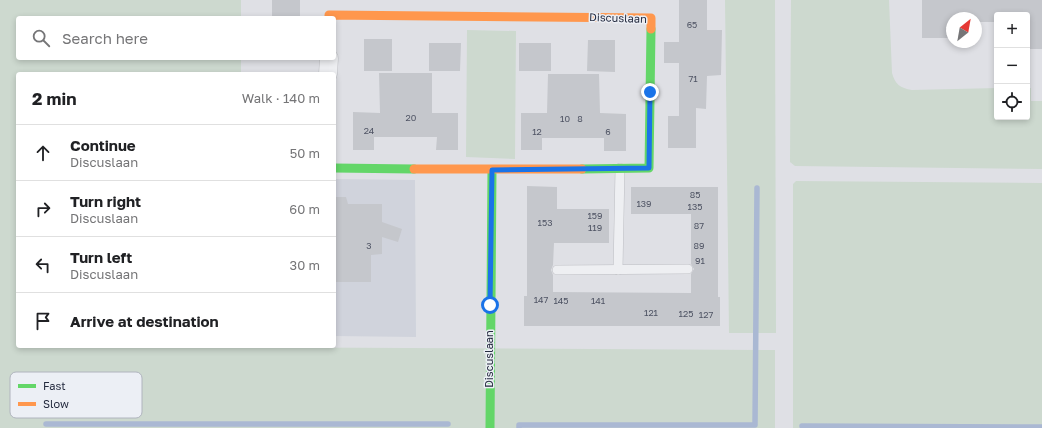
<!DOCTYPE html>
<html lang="en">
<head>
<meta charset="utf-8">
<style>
  body { margin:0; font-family:"Golos Text",sans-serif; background:#f6f6f6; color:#202124 }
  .controls { position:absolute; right:12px; top:12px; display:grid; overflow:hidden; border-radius:4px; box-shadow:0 2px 6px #0003 }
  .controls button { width:36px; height:36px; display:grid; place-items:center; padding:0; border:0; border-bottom:1px solid #e0e0e0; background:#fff; color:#202124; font:20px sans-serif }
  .compass { position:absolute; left:946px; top:12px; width:36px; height:36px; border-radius:50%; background:#fff; box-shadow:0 2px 6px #0003; rotate:31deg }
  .stop { position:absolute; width:12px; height:12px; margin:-9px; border:3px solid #1a73e8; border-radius:50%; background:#fff }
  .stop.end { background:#1a73e8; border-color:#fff; box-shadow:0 1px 4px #0008 }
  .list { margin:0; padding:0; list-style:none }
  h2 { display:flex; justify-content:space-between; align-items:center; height:52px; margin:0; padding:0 16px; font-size:17px }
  h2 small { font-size:13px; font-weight:400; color:#757577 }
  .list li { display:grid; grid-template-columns:26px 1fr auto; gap:12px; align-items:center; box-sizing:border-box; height:56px; padding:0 16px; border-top:1px solid #e0e0e0 }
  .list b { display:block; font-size:15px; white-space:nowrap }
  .list p { margin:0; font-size:13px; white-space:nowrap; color:#757577 }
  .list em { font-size:13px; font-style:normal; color:#757577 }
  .icon { flex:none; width:22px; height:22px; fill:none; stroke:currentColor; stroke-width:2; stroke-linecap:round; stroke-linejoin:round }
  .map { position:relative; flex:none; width:1042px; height:428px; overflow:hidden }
  .search { position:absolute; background:#fff; box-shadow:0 2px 6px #0003; left:16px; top:16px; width:320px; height:44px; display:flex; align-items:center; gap:10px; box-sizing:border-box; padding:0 14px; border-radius:4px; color:#757577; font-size:15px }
  .panel { position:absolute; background:#fff; box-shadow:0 2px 6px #0003; left:16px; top:72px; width:320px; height:276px; border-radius:4px }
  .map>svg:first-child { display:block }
  .built { fill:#d0d3dc }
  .green { fill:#cdd9cf }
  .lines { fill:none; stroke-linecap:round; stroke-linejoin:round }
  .stream { stroke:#aab8d3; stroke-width:5.5 }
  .building { fill:#c5c7cc }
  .lane-casing { stroke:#bdbec3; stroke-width:10 }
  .street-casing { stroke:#bdbec3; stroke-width:19 }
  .lane { stroke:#eeeff2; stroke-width:9 }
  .street { stroke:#eeeff2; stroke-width:18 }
  .fast { stroke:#63d668; stroke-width:9 }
  .slow { stroke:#ff974d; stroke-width:9 }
  .route { stroke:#1a73e8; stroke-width:5 }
  .labels { text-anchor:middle; stroke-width:3; stroke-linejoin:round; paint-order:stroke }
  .number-label { font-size:9px; fill:#4f5464 }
  .street-label { font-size:11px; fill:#252b3f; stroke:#eceff5 }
  .key { fill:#eceff5; stroke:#b0b4be; stroke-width:1 }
  .key-label { font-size:11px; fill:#252b3f }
</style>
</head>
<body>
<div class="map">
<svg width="1042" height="428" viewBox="0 0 1042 428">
  <rect width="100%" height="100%" fill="#dfe0e5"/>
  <path class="built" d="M334,179l81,1 1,157 -82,-1z"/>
  <g class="green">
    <path d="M0,0h241v18h-223v40h223v16h-223v272l757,4v78h-775z"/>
    <path d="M725,0h50l1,333h-47z"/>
    <path d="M791,0h98l3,73c3,11 8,15 20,17l85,-2v29h30v-29h4v13h11v68l-247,-3 -5,-4z"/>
    <path d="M467,30l49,1 -1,128 -49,-2z"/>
    <path d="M796,181l246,2v245h-249v-244z"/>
  </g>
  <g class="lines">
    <g class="stream">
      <path d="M46,424h402"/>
      <path d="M802,426l240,1"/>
      <path d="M519,428v-3h236l2,-237"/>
    </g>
  </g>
  <g class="building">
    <rect x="272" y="0" width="28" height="18"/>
    <path d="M679,0h28v30h15l-1,45 -14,1 -1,33 -10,-1v40h-28v-32h11v-53h-15v-21h15z"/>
    <path d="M922,0h120v49h-15v-34h-30v7h-21v-4h-24v20h-30z"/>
    <rect x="364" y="39" width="28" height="32"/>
    <path d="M588,40h27v32l-28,-1z"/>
    <path d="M429,43h32l-1,28h-31z"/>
    <rect x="519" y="43" width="32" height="28"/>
    <path d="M379,73h53v40h26v37h-22l1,-13h-63v13h-21v-38l27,1z"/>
    <path d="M548,74h51l1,39 26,1v37h-22v-13h-62v12h-21v-37h26z"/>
    <path d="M527,186l30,1v22h52v34h-55l-1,22 -2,5 2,5v17l138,1v-19l3,-5 -3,-5v-50h-60v-27h87v110h2v29h-196v-30h3z"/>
    <path d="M334,197h12l2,7h34v18l20,7 -4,13 -16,-5v17l-11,1v27h-37z"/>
  </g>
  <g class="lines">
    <g class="lane-casing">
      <g id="lane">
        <path d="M557,270l131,-1"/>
        <path d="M618,270l2,-102"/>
      </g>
    </g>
    <g class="street-casing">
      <path id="street" d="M328,74l1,-16"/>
    </g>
    <use href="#lane" class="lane"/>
    <use href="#street" class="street"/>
    <g class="fast">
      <path d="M334,168l80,1"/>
      <path d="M582,169l67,-1 2,-139"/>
      <path d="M490,428l2,-258"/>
    </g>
    <g class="slow">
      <path d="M329,18v-3l322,3v11"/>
      <path d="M414,169h168"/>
    </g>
  </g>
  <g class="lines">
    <path class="route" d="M490,305l2,-135 157,-2 1,-76"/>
  </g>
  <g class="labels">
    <g class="number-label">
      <text x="692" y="28">65</text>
      <text x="693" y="82">71</text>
      <text x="411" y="121">20</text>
      <text x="565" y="122">10</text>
      <text x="580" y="122">8</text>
      <text x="369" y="134">24</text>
      <text x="537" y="135">12</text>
      <text x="608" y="135">6</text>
      <text x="695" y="198">85</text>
      <text x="644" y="207">139</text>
      <text x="695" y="210">135</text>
      <text x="595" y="219">159</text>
      <text x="545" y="226">153</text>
      <text x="699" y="229">87</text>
      <text x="595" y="231">119</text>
      <text x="369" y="249">3</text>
      <text x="699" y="249">89</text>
      <text x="700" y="264">91</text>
      <text x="541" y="303">147</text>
      <text x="561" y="304">145</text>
      <text x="598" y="304">141</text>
      <text x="651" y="316">121</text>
      <text x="686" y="317">125</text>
      <text x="706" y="318">127</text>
    </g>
    <g class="street-label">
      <text transform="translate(618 18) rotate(2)" y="4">Discuslaan</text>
      <text transform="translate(489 359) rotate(-90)" y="4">Discuslaan</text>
    </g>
  </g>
  <rect x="10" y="372" width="132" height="46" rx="6" class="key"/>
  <rect x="18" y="384" width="18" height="4" fill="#63d668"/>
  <rect x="18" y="402" width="18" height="4" fill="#ff974d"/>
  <g class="key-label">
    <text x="43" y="390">Fast</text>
    <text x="43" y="408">Slow</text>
  </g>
</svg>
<div class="controls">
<button>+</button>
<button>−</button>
<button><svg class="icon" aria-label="locate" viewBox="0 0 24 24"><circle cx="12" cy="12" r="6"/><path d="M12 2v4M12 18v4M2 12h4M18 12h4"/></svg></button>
</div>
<svg class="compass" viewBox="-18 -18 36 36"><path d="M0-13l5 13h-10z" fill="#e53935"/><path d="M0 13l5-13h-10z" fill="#757577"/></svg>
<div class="stop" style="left:490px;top:305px"></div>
<div class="stop end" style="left:650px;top:92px"></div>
<div class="search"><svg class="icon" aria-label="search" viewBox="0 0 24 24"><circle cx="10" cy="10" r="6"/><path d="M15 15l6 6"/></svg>Search here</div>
<section class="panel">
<h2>2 min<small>Walk · 140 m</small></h2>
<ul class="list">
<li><svg class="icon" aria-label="ahead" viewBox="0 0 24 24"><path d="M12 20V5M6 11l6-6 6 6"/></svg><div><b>Continue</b><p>Discuslaan</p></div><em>50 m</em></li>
<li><svg class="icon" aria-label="right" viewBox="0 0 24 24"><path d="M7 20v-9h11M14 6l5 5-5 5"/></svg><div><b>Turn right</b><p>Discuslaan</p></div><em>60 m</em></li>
<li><svg class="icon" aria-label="left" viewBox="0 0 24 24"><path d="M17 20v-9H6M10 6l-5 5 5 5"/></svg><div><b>Turn left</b><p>Discuslaan</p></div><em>30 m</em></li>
<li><svg class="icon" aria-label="arrive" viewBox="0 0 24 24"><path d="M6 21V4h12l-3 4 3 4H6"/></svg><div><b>Arrive at destination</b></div></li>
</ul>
</section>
</div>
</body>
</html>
